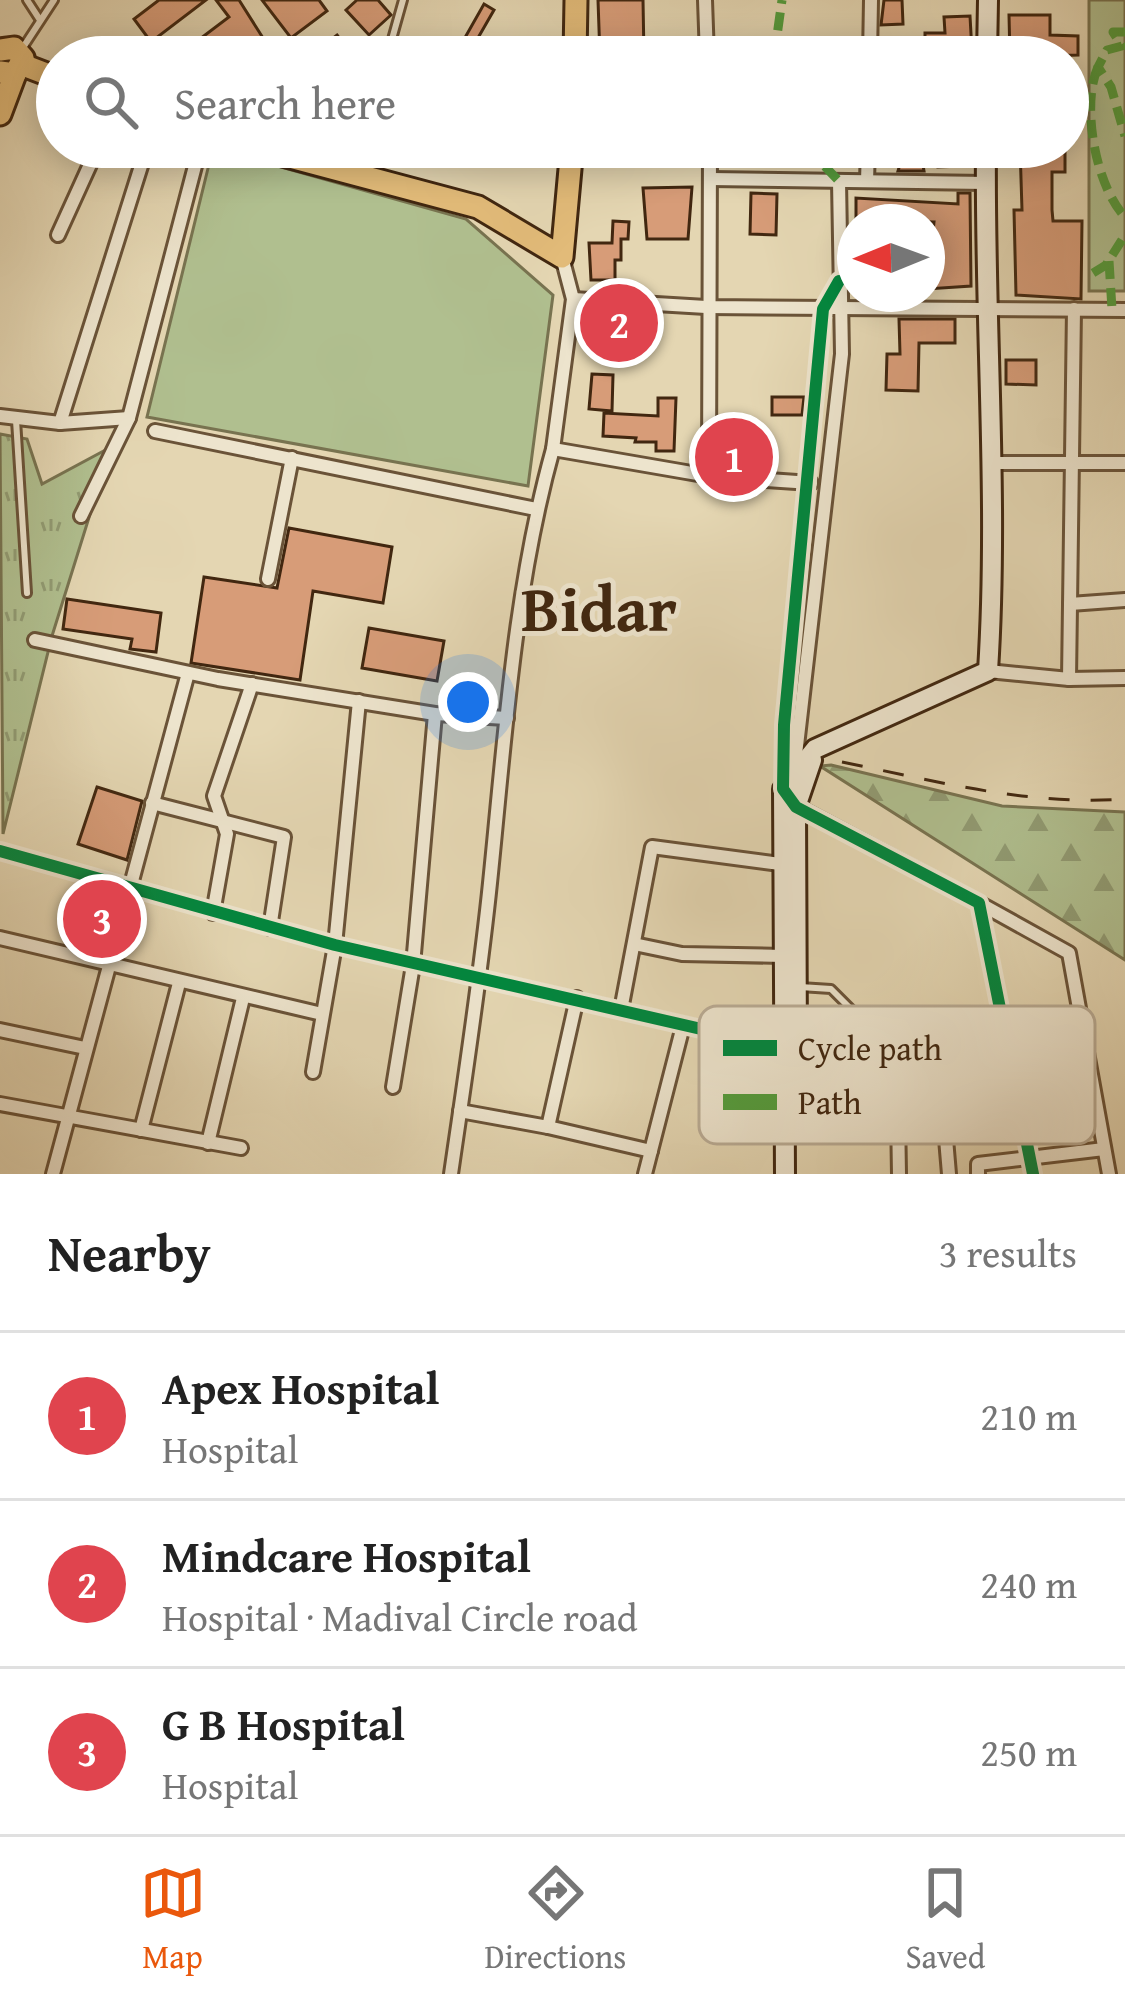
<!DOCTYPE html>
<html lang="en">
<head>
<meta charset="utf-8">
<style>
  body { margin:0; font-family:"Gentium Book Plus",serif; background:#f6f6f6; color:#222 }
  .compass { position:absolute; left:837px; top:204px; width:108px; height:108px; border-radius:50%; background:#fff; box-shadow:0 6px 30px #0003; rotate:269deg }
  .you { position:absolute; left:468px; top:702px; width:42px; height:42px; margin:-30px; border:9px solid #fff; border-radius:50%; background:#1a73e8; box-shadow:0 0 0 18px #1a73e833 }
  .badge { display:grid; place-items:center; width:78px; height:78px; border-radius:50%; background:#ea580c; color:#fff; font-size:39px; font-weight:700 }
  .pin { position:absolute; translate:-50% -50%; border:6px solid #fff; box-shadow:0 3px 12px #0006 }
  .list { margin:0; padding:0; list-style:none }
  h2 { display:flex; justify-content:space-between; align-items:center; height:156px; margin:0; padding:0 48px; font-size:51px }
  h2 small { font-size:39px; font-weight:400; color:#767676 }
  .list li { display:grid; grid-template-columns:78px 1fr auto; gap:36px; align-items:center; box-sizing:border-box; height:168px; padding:0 48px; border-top:3px solid #e0e0e0 }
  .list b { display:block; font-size:45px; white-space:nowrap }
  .list p { margin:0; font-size:39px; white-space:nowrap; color:#767676 }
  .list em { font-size:39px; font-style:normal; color:#767676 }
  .icon { flex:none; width:66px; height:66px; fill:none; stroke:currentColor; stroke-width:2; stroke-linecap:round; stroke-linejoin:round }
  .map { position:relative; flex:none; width:1125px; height:1174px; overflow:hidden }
  .search { position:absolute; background:#fff; box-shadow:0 6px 30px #0003; left:36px; right:36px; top:36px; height:132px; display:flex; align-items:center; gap:30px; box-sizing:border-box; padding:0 42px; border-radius:66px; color:#767676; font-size:45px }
  .sheet { height:660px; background:#fff }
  nav { display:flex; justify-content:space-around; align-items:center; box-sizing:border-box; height:168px; border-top:3px solid #e0e0e0; background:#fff; font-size:33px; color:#767676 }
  nav a { display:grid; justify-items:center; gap:6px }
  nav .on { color:#ea580c }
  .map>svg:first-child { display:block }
  .grass { fill:url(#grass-tufts); stroke:#787350; stroke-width:3 }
  .forest { fill:url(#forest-firs); stroke:#787350; stroke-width:3 }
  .green { fill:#b0bf8f; stroke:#787350; stroke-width:3 }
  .building { fill:#d79c78; stroke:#412710; stroke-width:3 }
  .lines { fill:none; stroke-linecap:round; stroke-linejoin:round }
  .lane-casing { stroke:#6a5338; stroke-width:12 }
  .street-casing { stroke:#6a5338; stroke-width:18 }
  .secondary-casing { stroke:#412710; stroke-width:24 }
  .highway-casing { stroke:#412710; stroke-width:27 }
  .lane { stroke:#ede4cd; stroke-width:6 }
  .street { stroke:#ede4cd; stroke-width:12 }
  .secondary { stroke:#ede4cd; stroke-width:18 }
  .highway { stroke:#e2bb79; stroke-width:21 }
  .rail { stroke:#412710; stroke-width:3; stroke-dasharray:21 21; stroke-linecap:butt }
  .quiet { stroke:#539c3c; stroke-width:9; stroke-dasharray:18 9; stroke-linecap:butt }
  .cycleway-casing { stroke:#ede4cd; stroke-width:20 }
  .cycleway { stroke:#00873e; stroke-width:12 }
  .labels { text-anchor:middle; stroke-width:10; stroke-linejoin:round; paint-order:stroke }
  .town-label { font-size:63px; font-weight:bold; fill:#412710; stroke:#ede4cd }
  .key { fill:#ede4cd; stroke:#b9ab94; stroke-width:3 }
  .key-label { font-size:33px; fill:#412710 }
</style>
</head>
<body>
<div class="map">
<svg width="1125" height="1174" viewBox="0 0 1125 1174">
  <defs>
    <pattern id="grass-tufts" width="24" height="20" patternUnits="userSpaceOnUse" patternTransform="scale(3)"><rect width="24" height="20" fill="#b0bf8f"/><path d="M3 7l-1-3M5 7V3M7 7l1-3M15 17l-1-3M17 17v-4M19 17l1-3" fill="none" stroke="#919b73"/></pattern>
    <pattern id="forest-firs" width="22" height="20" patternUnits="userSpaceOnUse" patternTransform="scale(3)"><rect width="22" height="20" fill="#b0bf8f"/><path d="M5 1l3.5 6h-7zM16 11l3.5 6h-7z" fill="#919b73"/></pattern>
  </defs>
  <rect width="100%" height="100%" fill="#e4d6b2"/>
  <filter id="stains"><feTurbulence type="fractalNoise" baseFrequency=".00167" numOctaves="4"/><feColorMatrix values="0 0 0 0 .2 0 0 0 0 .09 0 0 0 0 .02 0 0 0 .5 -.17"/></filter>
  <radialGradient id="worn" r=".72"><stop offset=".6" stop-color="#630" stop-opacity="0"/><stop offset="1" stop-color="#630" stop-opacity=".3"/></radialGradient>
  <path class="grass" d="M0,434l27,5 15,45 69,-37 -59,189 -49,198z"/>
  <path class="forest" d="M831,765l171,41 123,6v148l-305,-194z"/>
  <g class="green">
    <rect x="1089" y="0" width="36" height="291"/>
    <path d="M213,148l253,71 87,76 -25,191 -381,-69z"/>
  </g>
  <g class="building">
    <path d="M159,0h47l-55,42 -17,-23z"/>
    <path d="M216,0h23l36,57h-16l-14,-18 -23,18h-46l53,-40z"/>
    <path d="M262,0h57l8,11 -36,27z"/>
    <path d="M357,0h21l13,15 -22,20 -23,-25z"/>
    <path d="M598,0h45l1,57h-44z"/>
    <path d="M884,0h18l1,24 -22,1z"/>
    <path d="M484,4l10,6 -27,47h-13z"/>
    <path d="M1009,15h41v20l28,1v19l-68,2z"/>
    <path d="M970,16l2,36 -47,1v-20h20l-1,-16z"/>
    <path d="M337,35l16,22h-45z"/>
    <path d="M905,147h15l4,24h-26z"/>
    <path d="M938,147h23v19l-23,1z"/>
    <path d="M1020,147h45v25h-13v38l1,11h29l-1,78 -65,-4 -2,-85h8z"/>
    <path d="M692,187l-4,52h-41l-4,-51z"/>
    <path d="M751,193l26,1 -1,41 -26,-1z"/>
    <path d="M958,193h12l1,93 -44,3 7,-67 -78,-1v-23l102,6z"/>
    <path d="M613,221l16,1 -1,17h-7v21h-6v20h-24l-2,-37h23z"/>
    <path d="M606,312l46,2v21l-47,-2z"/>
    <path d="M899,319h56v24h-36l-1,48 -32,-1 1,-36h13z"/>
    <path d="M1006,360h30v25l-30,-1z"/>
    <path d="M592,374l21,1 -1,36 -23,-2z"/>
    <path d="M772,397h32l-2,18h-30z"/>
    <path d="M658,398h18l-2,53h-18v-9h-21l1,-4 -33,-2 1,-23 54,3z"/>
    <path d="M727,441l20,1v26l-21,-1z"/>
    <path d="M289,528l103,19 -9,56 -70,-12 -13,89 -109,-17 13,-86 73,11z"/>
    <path d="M67,599l94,14 -5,39 -26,-3 2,-10 -69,-10z"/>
    <path d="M369,628l75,13 -7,40 -75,-13z"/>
    <path d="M97,787l45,14 -15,59 -49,-16z"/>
    <path d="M88,903l25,7 -5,19 -25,-6z"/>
  </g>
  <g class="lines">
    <g class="lane-casing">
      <g id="lane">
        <path d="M27,0l13,20"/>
        <path d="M22,49l32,-49"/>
        <path d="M387,57l16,-57"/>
        <path d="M16,420l11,173"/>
        <path d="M800,987l31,2 29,29 68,3"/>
      </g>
    </g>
    <g class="street-casing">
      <g id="street">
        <path d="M705,0l2,57"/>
        <path d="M870,57l1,-57"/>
        <path d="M711,179l275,4"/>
        <path d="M867,181l1,-34"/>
        <path d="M58,235l40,-88"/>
        <path d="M562,257l11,42 -20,150 156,27 102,7"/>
        <path d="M573,299l133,8 419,3"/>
        <path d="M0,416l60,7 69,-5"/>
        <path d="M60,423l87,-276"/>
        <path d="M155,431l381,78"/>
        <path d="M989,463h136"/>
        <path d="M709,476l1,-329"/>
        <path d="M81,516l48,-98 71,-271"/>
        <path d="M268,579l24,-121"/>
        <path d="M1070,604l55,-4"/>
        <path d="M35,640l183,39 217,35 72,4"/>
        <path d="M988,671l81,8 56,-1"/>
        <path d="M1069,679l5,-370"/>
        <path d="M794,772l48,-418 -3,-173"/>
        <path d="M784,790v-65l39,-416 16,-28"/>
        <path d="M152,803l132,34 -14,91"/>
        <path d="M796,806l183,97 54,271"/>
        <path d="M0,851l335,94 455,104"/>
        <path d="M979,903l90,50 40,221"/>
        <path d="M213,913l14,-79 -13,-38 38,-112"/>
        <path d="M0,938l322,76"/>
        <path d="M634,944l48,10 101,2"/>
        <path d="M621,1010l31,-163 128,17"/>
        <path d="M0,1030l85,18"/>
        <path d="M313,1072l22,-127 24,-244"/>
        <path d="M393,1087l20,-122 22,-251"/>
        <path d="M0,1104l241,44"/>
        <path d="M460,1111l88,16 29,-129"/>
        <path d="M797,1113l147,2 5,59"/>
        <path d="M898,1114l1,60"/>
        <path d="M548,1127l103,24"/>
        <path d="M141,1130l38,-147"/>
        <path d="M208,1143l35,-145"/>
        <path d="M53,1174l135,-501"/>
        <path d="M451,1174c14,-97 29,-193 39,-291 15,-145 24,-294 63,-434"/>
        <path d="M645,1174l38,-148"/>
        <path d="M978,1174v-10l126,-15"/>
      </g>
    </g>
    <g class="secondary-casing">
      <g id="secondary">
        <path d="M987,57l1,-57"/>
        <path d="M797,1053l-1,-246 16,-47"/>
        <path d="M785,1174l-2,-385 32,-40 173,-78c11,-173 -4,-350 -2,-524"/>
      </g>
    </g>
    <g class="highway-casing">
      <g id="highway">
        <path d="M0,50l14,-2 9,10 -8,16 -15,-2"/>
        <path d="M575,57l1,-57"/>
        <path d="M23,65l34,13"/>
        <path d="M0,114l15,-40"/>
        <path d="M253,147l225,60 84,50 10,-110"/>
      </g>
    </g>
    <use href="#lane" class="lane"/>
    <use href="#street" class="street"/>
    <use href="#secondary" class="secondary"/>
    <use href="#highway" class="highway"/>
    <path class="rail" d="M842,762c94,19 186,44 283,37"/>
    <g class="quiet">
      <path d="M1125,32h-12l9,14 -15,4 -9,17 13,20 14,49"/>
      <path d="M774,57l8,-57"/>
      <path d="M1098,67c-17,37 -3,118 27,150"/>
      <path d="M806,147l33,34"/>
      <path d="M1109,261l3,48"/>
      <path d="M1093,273l13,-8 19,-30"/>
    </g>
    <g class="cycleway-casing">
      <g id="cycleway">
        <path d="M839,281l-16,28 -39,416 -1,64 13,18 183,96 54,271"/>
        <path d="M0,851l335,94 462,106"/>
      </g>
    </g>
    <use href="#cycleway" class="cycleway"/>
  </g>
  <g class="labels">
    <g class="town-label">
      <text x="599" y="631">Bidar</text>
    </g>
  </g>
  <rect x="699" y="1006" width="396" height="138" rx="18" class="key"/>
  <rect x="723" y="1040" width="54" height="16" fill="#00873e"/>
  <rect x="723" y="1094" width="54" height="16" fill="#539c3c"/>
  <g class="key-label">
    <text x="798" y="1060">Cycle path</text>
    <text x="798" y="1114">Path</text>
  </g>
  <rect width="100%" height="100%" filter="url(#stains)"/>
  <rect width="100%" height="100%" fill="url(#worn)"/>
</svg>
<svg class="compass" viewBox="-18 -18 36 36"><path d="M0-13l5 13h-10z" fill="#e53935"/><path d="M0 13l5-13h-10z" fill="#767676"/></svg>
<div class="you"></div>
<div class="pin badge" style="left:734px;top:457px;background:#e0444e">1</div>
<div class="pin badge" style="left:619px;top:323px;background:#e0444e">2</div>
<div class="pin badge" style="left:102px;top:919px;background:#e0444e">3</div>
<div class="search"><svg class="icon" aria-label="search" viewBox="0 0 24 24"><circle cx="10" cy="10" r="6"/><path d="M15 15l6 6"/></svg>Search here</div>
</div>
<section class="sheet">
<h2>Nearby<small>3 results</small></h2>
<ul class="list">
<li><span class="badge" style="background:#e0444e">1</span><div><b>Apex Hospital</b><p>Hospital</p></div><em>210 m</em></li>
<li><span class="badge" style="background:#e0444e">2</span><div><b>Mindcare Hospital</b><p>Hospital · Madival Circle road</p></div><em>240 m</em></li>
<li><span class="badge" style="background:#e0444e">3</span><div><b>G B Hospital</b><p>Hospital</p></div><em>250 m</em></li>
</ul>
</section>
<nav>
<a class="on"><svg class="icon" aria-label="map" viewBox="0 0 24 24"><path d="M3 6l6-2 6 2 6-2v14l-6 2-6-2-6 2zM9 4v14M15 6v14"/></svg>Map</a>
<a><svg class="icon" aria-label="directions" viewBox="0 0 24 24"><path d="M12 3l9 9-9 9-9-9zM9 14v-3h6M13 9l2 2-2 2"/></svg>Directions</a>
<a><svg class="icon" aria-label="saved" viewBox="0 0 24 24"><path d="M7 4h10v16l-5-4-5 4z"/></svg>Saved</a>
</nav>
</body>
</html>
